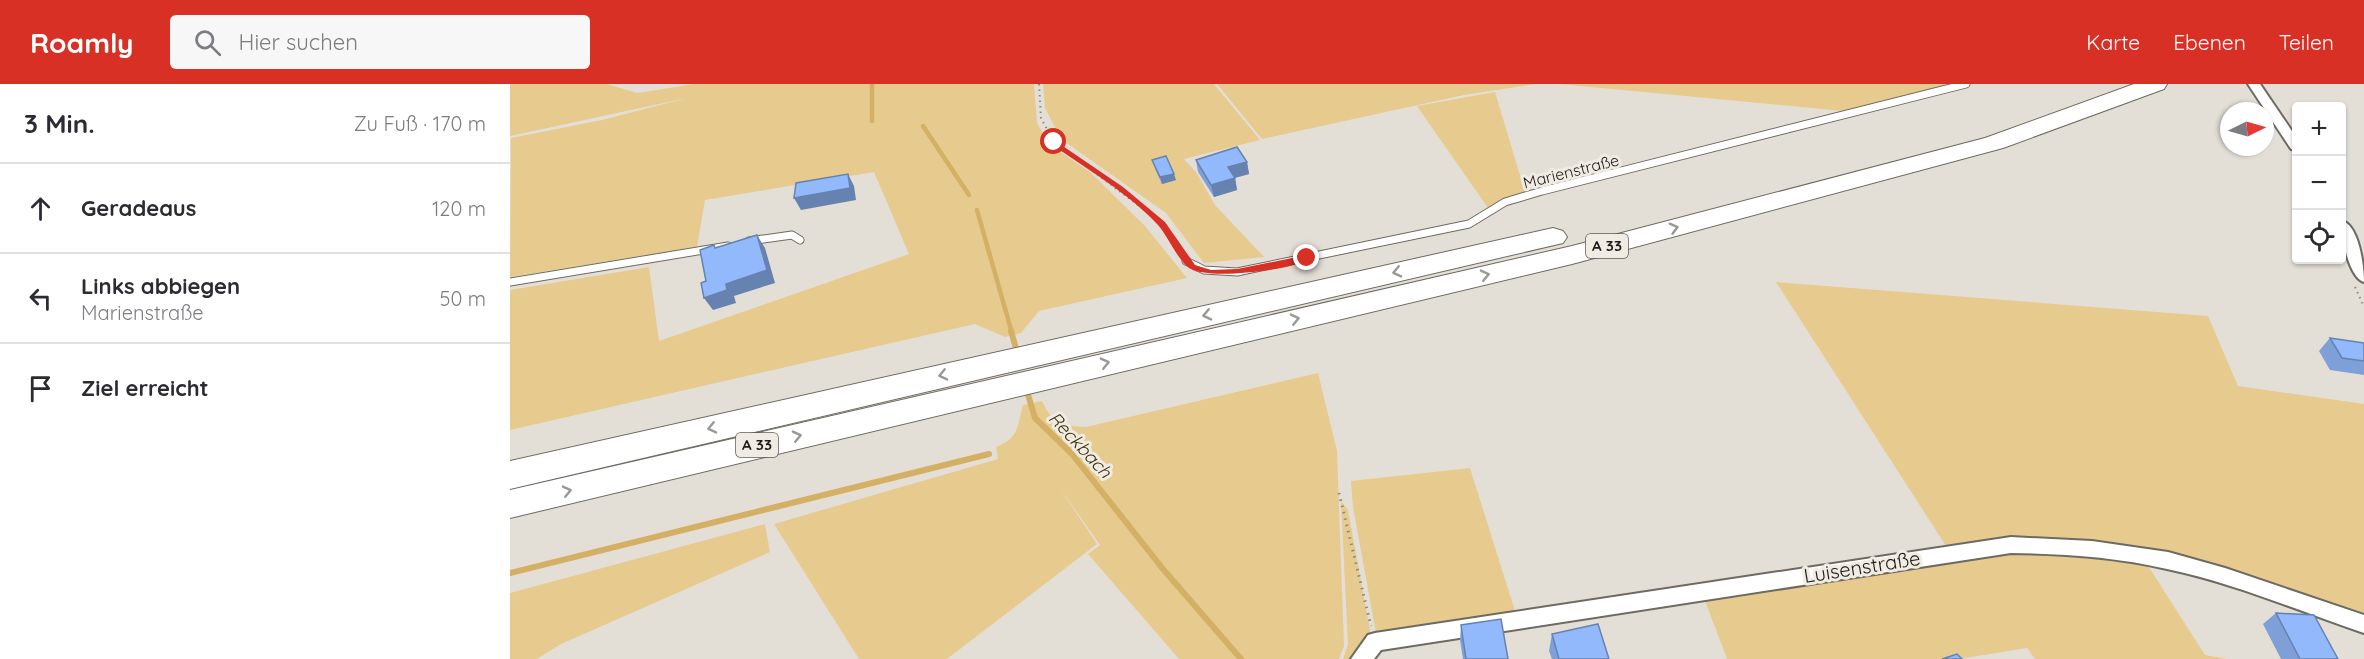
<!DOCTYPE html>
<html lang="de">
<head>
<meta charset="utf-8">
<style>
  body { margin:0; font-family:Quicksand,sans-serif; background:#f7f7f7; color:#2b2b33 }
  .controls { position:absolute; right:18px; top:18px; display:grid; overflow:hidden; border-radius:6px; box-shadow:0 2px 4px #0004 }
  .controls button { width:54px; height:54px; display:grid; place-items:center; padding:0; border:0; border-bottom:2px solid #e1e1e2; background:#fff; color:#2b2b33; font:30px sans-serif }
  .compass { position:absolute; left:1710px; top:18px; width:54px; height:54px; border-radius:50%; background:#fff; box-shadow:0 2px 4px #0004; rotate:85deg }
  .stop { position:absolute; width:18px; height:18px; margin:-14px; border:4px solid #d93025; border-radius:50%; background:#fff }
  .stop.end { background:#d93025; border-color:#fff; box-shadow:0 2px 6px #0008 }
  .list { margin:0; padding:0; list-style:none }
  h2 { display:flex; justify-content:space-between; align-items:center; height:78px; margin:0; padding:0 24px; font-size:26px }
  h2 small { font-size:20px; font-weight:400; color:#7c7c81 }
  .list li { display:grid; grid-template-columns:39px 1fr auto; gap:18px; align-items:center; box-sizing:border-box; height:90px; padding:0 24px; border-top:2px solid #e1e1e2 }
  .list b { display:block; font-size:22px; white-space:nowrap }
  .list p { margin:0; font-size:20px; white-space:nowrap; color:#7c7c81 }
  .list em { font-size:20px; font-style:normal; color:#7c7c81 }
  .icon { flex:none; width:33px; height:33px; fill:none; stroke:currentColor; stroke-width:2; stroke-linecap:round; stroke-linejoin:round }
  .map { position:relative; flex:none; width:1854px; height:575px; overflow:hidden }
  header { display:flex; align-items:center; gap:36px; box-sizing:border-box; height:84px; padding:0 30px; background:#d93025; color:#fff }
  header strong { font-size:28px }
  nav { display:flex; gap:33px; margin-inline-start:auto; font-size:21px }
  .search { width:420px; height:54px; background:#f7f7f7; display:flex; align-items:center; gap:15px; box-sizing:border-box; padding:0 21px; border-radius:6px; color:#7c7c81; font-size:22px }
  main { display:flex }
  aside { flex:1; background:#fff }
  .map>svg:first-child { display:block }
  .green { fill:#e7ca8e }
  .lines { fill:none; stroke-linecap:round; stroke-linejoin:round }
  .stream-far1 { stroke:#d4b064; stroke-width:4.5 }
  .stream { stroke:#d4b064; stroke-width:6 }
  .service-casing { stroke:#6e6a61; stroke-width:9 }
  .minor-casing { stroke:#6e6a61; stroke-width:4 }
  .motorway-casing { stroke:#6e6a61; stroke-width:2 }
  .path-far1 { stroke:#8d8a83; stroke-width:2; stroke-dasharray:1.5 4; stroke-linecap:butt }
  .path { stroke:#8d8a83; stroke-width:3; stroke-dasharray:1.5 5; stroke-linecap:butt }
  .service { stroke:#fff; stroke-width:7 }
  .minor { fill:#fff; fill-rule:evenodd }
  .motorway { fill:#fff; fill-rule:evenodd }
  .wall { fill:#7e9fd8 }
  .shaded-wall { fill:#6682b0 }
  .building { fill:#92b9fb; stroke:#6682b0; stroke-width:1.5 }
  .oneway { stroke:#999997 }
  .route { fill:#d93025 }
  .labels { text-anchor:middle; stroke-width:6; stroke-linejoin:round; paint-order:stroke }
  .shield { fill:#f1ece3; stroke:#5d5a55; stroke-width:1.5 }
  .shield-label { font-size:15px; font-weight:bold; fill:#1d1c18 }
  .street-label { font-size:16px; fill:#1d1c18; stroke:#f1ece3 }
  .water-label { font-size:18px; font-style:italic; fill:#3f300e; stroke:#f1ece3 }
  .near-street-label { font-size:20px; fill:#1d1c18; stroke:#f1ece3 }
</style>
</head>
<body>
<header>
<strong>Roamly</strong>
<div class="search"><svg class="icon" aria-label="search" viewBox="0 0 24 24"><circle cx="10" cy="10" r="6"/><path d="M15 15l6 6"/></svg>Hier suchen</div>
<nav><a>Karte</a><a>Ebenen</a><a>Teilen</a></nav>
</header>
<main>
<aside>
<h2>3 Min.<small>Zu Fuß · 170 m</small></h2>
<ul class="list">
<li><svg class="icon" aria-label="ahead" viewBox="0 0 24 24"><path d="M12 20V5M6 11l6-6 6 6"/></svg><div><b>Geradeaus</b></div><em>120 m</em></li>
<li><svg class="icon" aria-label="left" viewBox="0 0 24 24"><path d="M17 20v-9H6M10 6l-5 5 5 5"/></svg><div><b>Links abbiegen</b><p>Marienstraße</p></div><em>50 m</em></li>
<li><svg class="icon" aria-label="arrive" viewBox="0 0 24 24"><path d="M6 21V4h12l-3 4 3 4H6"/></svg><div><b>Ziel erreicht</b></div></li>
</ul>
</aside>
<div class="map">
<svg width="1854" height="575" viewBox="0 0 1854 575">
  <rect width="100%" height="100%" fill="#e4dfd6"/>
  <g class="green">
    <path d="M0,0h96l32,9 56,-9h340l3,39 13,22 40,27 55,54 42,52 -148,33 -18,22 -16,4 -30,-13 -465,106v-140l139,-23 10,74 250,-87 -35,-82 -169,28 -8,47 -187,30 1,-139 91,-18 85,-22 -177,38z"/>
    <path d="M533,0h171l46,56 -76,19 12,13 19,33 49,52 -60,6 -38,-50 -105,-74 -16,-31z"/>
    <path d="M707,0h319l-72,11 -202,44z"/>
    <path d="M1049,0h387l-93,28z"/>
    <path d="M985,8l32,107 -39,9 -71,-102z"/>
    <path d="M1266,198l432,34 30,70 126,18v215c-98,-31 -197,-71 -300,-80 -39,-3 -79,2 -118,7z"/>
    <path d="M808,289l19,78 7,195 -5,13h-160l-91,-105 12,-9 -41,-58 38,57 -150,115h-88l-85,-135 224,-65 -2,-12c23,-9 21,-20 27,-42l19,-4c11,23 19,25 44,26z"/>
    <path d="M960,384l45,143 -139,22 -23,-126 -2,-26z"/>
    <path d="M831,417l7,9 24,131 -17,18h-12l5,-15z"/>
    <path d="M255,440l5,28 -209,92 -24,15h-27v-66z"/>
    <path d="M1502,467l133,10 60,94 22,4h-192l-8,-11 -68,11h-232l-23,-61z"/>
  </g>
  <g class="lines">
    <g class="stream-far1">
      <path d="M362,0v37"/>
      <path d="M413,42l46,69"/>
      <path d="M467,126l35,123"/>
    </g>
    <g class="stream">
      <path d="M501,247l6,21"/>
      <path d="M516,304l9,30 37,36 91,115 78,90"/>
      <path d="M0,489l479,-119"/>
    </g>
    <g class="service-casing">
      <g id="service">
        <path d="M239,157l43,-6 8,5"/>
        <path d="M676,177l18,9 33,2 232,-48 36,-22 37,-11 424,-107"/>
        <path d="M0,198l218,-36"/>
      </g>
    </g>
    <g class="minor-casing">
      <g id="minor">
        <path d="M1738,0h12l36,53v13l-5,-1z"/>
        <path d="M1832,137c17,4 22,46 22,61 -15,-4 -24,-48 -22,-61z"/>
        <path d="M1501,453l81,4 76,11 57,16 139,47v18c-65,-22 -130,-50 -197,-64 -52,-12 -103,-15 -156,-16l-630,97 -7,9h-23l17,-24 7,-2z"/>
      </g>
    </g>
    <g class="motorway-casing">
      <g id="motorway">
        <path d="M1624,0h33l-3,5 -161,59 -431,116 -1062,254v-28l1062,-244 413,-108z"/>
        <path d="M1043,144l10,3 4,6 -4,6 -1053,246v-28z"/>
      </g>
    </g>
    <g class="path-far1">
      <path d="M529,0l2,34 13,24 108,81 18,28"/>
      <path d="M1845,203l9,20"/>
    </g>
    <path class="path" d="M829,409l32,133"/>
    <use href="#service" class="service"/>
    <use href="#minor" class="minor"/>
    <use href="#motorway" class="motorway"/>
  </g>
  <g class="wall">
    <path d="M642,76l24,20 -14,4 -8,-18z"/>
    <path d="M686,76l51,2 2,12 -14,4 2,12 -23,7 -16,-25z"/>
    <path d="M1820,254l34,5v32l-34,-5 -11,-19z"/>
    <path d="M1766,529l62,46h-57l-18,-35z"/>
    <path d="M951,541l47,34h-45l-3,-19z"/>
    <path d="M1042,550l57,25h-57l-3,-8z"/>
  </g>
  <g class="shaded-wall">
    <path d="M737,78l2,12 -19,5 -2,-12z"/>
    <path d="M338,90l6,12 2,14 -55,10 -7,-12z"/>
    <path d="M664,90l2,6 -14,4 -2,-7z"/>
    <path d="M725,94l2,12 -23,7 -3,-12z"/>
    <path d="M247,151l8,13 10,35 -41,13 2,7 -23,7 -9,-12 22,-14z"/>
  </g>
  <g class="building">
    <path d="M727,63l10,15 -19,5 7,11 -24,7 -15,-25z"/>
    <path d="M656,72l8,18 -14,3 -8,-17z"/>
    <path d="M338,90l2,14 -56,10 2,-15z"/>
    <path d="M247,151l10,35 -41,14 1,6 -23,8 -3,-15 5,-2 -6,-31 14,-5 1,3z"/>
    <path d="M1820,254l34,5v18l-22,-3z"/>
    <path d="M1766,529l38,2 24,44h-38z"/>
    <path d="M991,535l7,40h-42l-5,-34z"/>
    <path d="M1088,540l11,35h-50l-7,-25z"/>
    <path d="M1447,570l5,5h-20z"/>
  </g>
  <defs><path id="oneway-chevron" d="M-2-3.5L2.5 0L-2 3.5" fill="none" stroke-width="1.6" stroke-linecap="round" stroke-linejoin="round" transform="scale(1.5)"/></defs>
  <g class="oneway">
    <use href="#oneway-chevron" transform="translate(1164 144) rotate(-15)"/>
    <use href="#oneway-chevron" transform="translate(887 188) rotate(167)"/>
    <use href="#oneway-chevron" transform="translate(975 191) rotate(-13)"/>
    <use href="#oneway-chevron" transform="translate(697 231) rotate(167)"/>
    <use href="#oneway-chevron" transform="translate(785 235) rotate(-13)"/>
    <use href="#oneway-chevron" transform="translate(595 279) rotate(-13)"/>
    <use href="#oneway-chevron" transform="translate(433 291) rotate(167)"/>
    <use href="#oneway-chevron" transform="translate(202 344) rotate(167)"/>
    <use href="#oneway-chevron" transform="translate(287 352) rotate(-13)"/>
    <use href="#oneway-chevron" transform="translate(57 407) rotate(-13)"/>
  </g>
  <path class="route" d="M544,56l69,47 42,35 30,43 16,5 26,-1 70,-14 5,3c-17,12 -102,22 -121,11 -12,-6 -23,-33 -33,-44 -30,-32 -71,-56 -107,-81z"/>
  <g class="labels">
    <g class="shield">
      <rect x="1076" y="150" width="42" height="24" rx="4.5"/>
      <rect x="226" y="349" width="42" height="24" rx="4.5"/>
    </g>
    <g class="shield-label">
      <text x="1097" y="167">A 33</text>
      <text x="247" y="366">A 33</text>
    </g>
    <g class="street-label">
      <text transform="translate(1061 87) rotate(-14)" y="6">Marienstraße</text>
    </g>
    <g class="water-label">
      <text transform="translate(570 361) rotate(47)" y="6">Reckbach</text>
    </g>
    <g class="near-street-label">
      <text transform="translate(1352 483) rotate(-9)" y="7">Luisenstraße</text>
    </g>
  </g>
</svg>
<div class="controls">
<button>+</button>
<button>−</button>
<button><svg class="icon" aria-label="locate" viewBox="0 0 24 24"><circle cx="12" cy="12" r="6"/><path d="M12 2v4M12 18v4M2 12h4M18 12h4"/></svg></button>
</div>
<svg class="compass" viewBox="-18 -18 36 36"><path d="M0-13l5 13h-10z" fill="#e53935"/><path d="M0 13l5-13h-10z" fill="#7c7c81"/></svg>
<div class="stop" style="left:544px;top:58px"></div>
<div class="stop end" style="left:797px;top:174px"></div>
</div>
</main>
</body>
</html>
